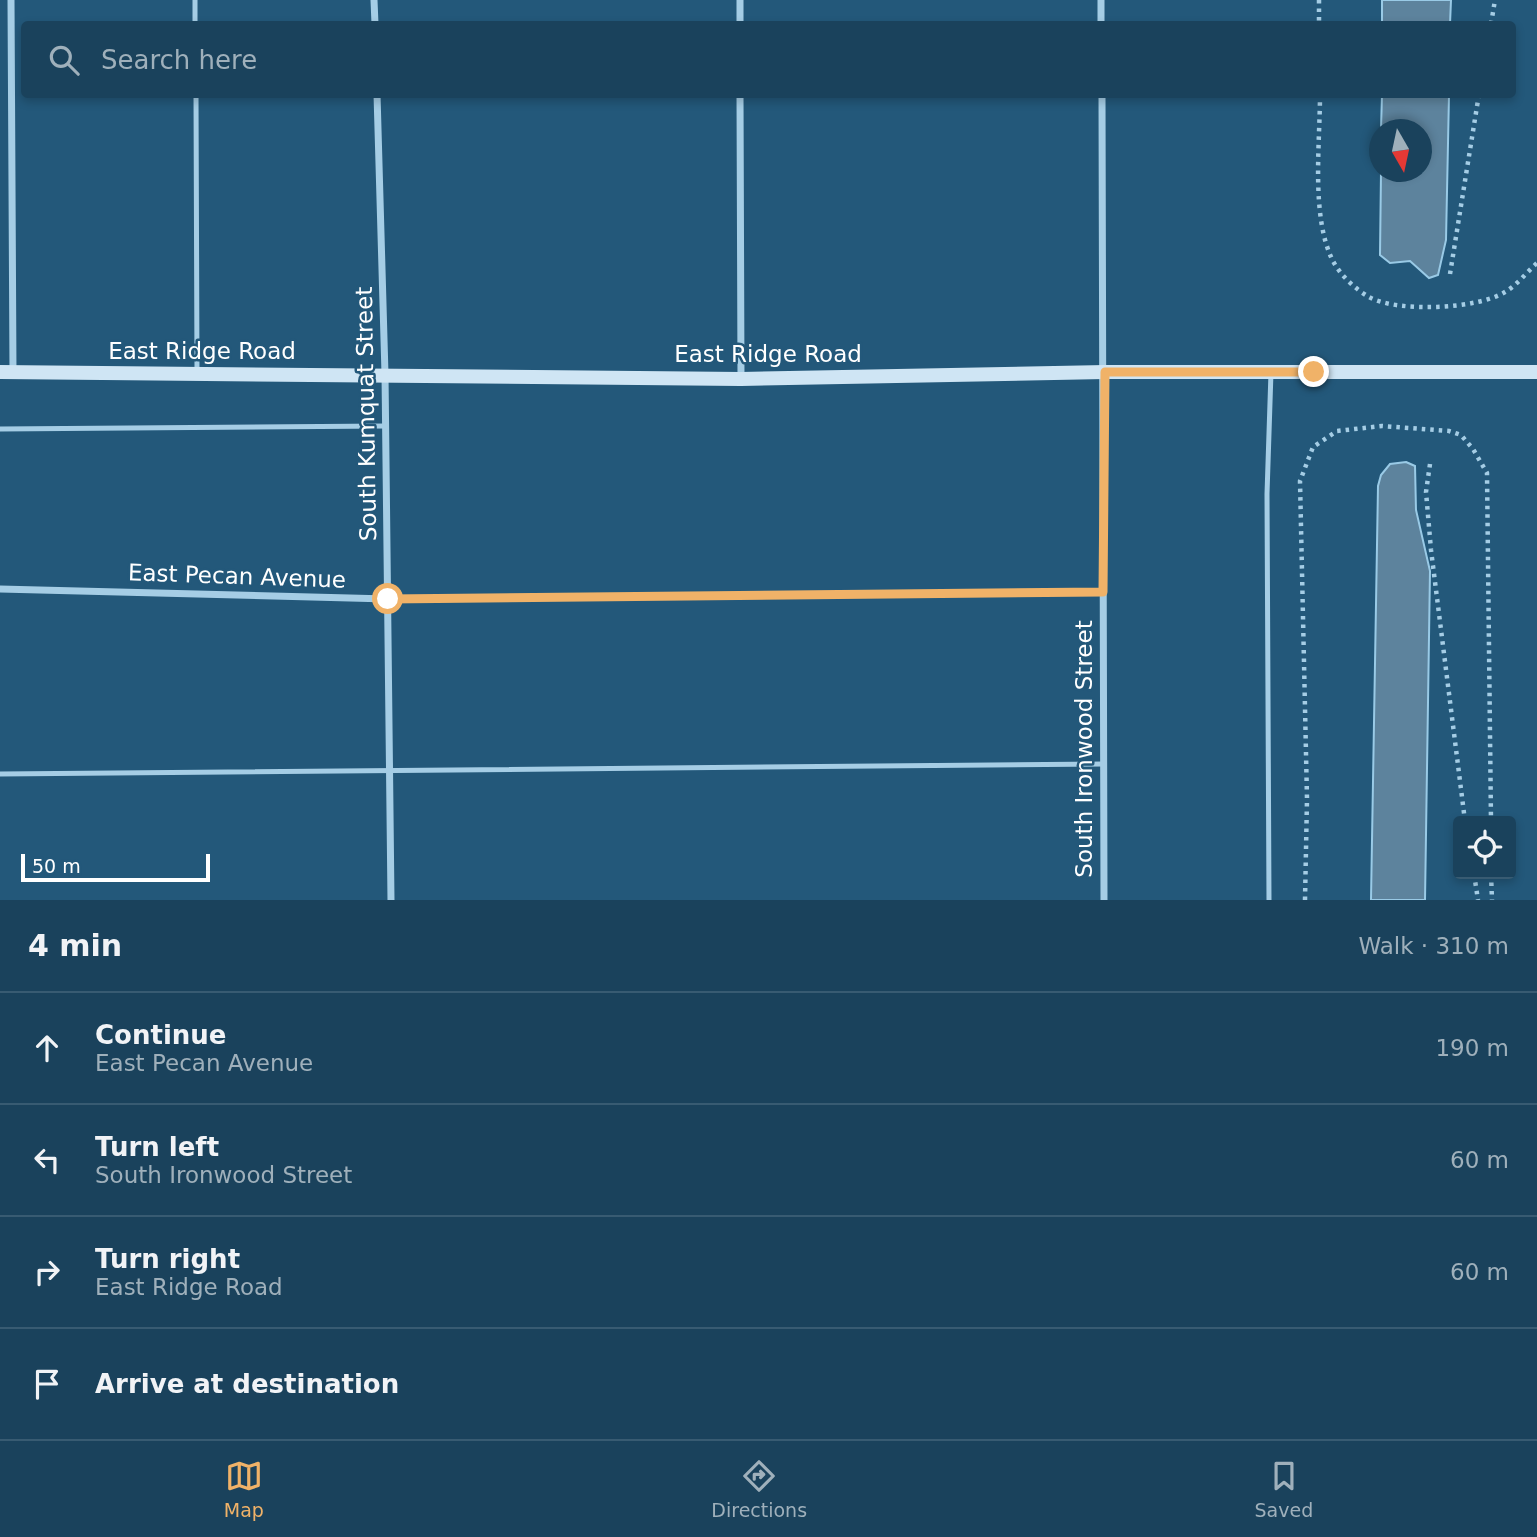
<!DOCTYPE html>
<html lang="en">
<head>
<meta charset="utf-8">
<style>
  body { margin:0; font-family:"DejaVu Sans",sans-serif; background:#274d65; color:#f1f3f6 }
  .controls { position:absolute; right:21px; bottom:21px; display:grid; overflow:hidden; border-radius:7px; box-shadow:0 4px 10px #0003 }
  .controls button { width:63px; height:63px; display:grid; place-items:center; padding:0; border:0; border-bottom:2px solid #385b72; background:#1a425c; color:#f1f3f6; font:35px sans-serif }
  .compass { position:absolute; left:1369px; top:119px; width:63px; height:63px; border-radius:50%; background:#1a425c; box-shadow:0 4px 10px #0003; rotate:171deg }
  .scale { position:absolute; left:21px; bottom:18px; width:189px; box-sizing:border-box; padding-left:7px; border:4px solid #fff; border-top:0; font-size:19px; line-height:24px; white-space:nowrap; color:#fff; -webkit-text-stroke:5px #23587a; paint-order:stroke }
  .stop { position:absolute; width:21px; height:21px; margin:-16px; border:5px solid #f0b268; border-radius:50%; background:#fff }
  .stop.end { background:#f0b268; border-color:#fff; box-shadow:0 2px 7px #0008 }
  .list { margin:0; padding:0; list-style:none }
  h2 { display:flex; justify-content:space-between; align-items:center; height:91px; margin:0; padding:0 28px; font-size:30px }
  h2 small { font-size:23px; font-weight:400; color:#9fb0bb }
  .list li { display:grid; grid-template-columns:46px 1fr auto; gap:21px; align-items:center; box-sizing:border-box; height:112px; padding:0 28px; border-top:2px solid #385b72 }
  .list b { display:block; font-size:26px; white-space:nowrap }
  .list p { margin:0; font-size:23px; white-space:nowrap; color:#9fb0bb }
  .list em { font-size:23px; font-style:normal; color:#9fb0bb }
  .icon { flex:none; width:38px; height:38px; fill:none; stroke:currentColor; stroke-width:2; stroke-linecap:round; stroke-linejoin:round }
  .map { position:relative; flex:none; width:1537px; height:900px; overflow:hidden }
  .search { position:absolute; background:#1a425c; box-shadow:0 4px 10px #0003; left:21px; right:21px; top:21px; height:77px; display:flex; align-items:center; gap:18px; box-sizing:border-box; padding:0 24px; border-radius:7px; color:#9fb0bb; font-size:26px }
  .sheet { height:539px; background:#1a425c }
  nav { display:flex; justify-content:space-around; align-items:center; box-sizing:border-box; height:98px; border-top:2px solid #385b72; background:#1a425c; font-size:19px; color:#9fb0bb }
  nav a { display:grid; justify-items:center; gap:4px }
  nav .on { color:#f0b268 }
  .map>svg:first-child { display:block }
  .water { fill:#5d839d; stroke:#99cae6; stroke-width:2 }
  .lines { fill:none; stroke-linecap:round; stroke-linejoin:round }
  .path { stroke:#a5cde5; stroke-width:4.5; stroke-dasharray:3.5 5; stroke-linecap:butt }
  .lane { stroke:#a5cde5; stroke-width:5 }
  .street { stroke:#a5cde5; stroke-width:7 }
  .secondary { stroke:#cfe5f4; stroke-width:14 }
  .route { stroke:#f0b268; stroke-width:9 }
  .labels { text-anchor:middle; stroke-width:5; stroke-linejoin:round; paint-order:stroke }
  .street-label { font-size:23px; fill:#fff; stroke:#23587a }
</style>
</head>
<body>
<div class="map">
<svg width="1537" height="900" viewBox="0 0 1537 900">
  <rect width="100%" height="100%" fill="#23587a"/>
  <g class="water">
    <path d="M1382,0h69l-1,24h-68z"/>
    <path d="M1382,95h67l-3,145 -8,35 -9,3 -19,-17 -20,2 -10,-8 1,-83h41v-42l-41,-1z"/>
    <path d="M1406,462l9,4 1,44 14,61 -5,329h-54l7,-414 3,-11 9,-11z"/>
  </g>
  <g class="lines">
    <g class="path">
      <path d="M1319,0v24"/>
      <path d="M1491,24l4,-24"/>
      <path d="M1320,94c0,50 -9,121 12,165 7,15 23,30 37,38 29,16 109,12 136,-5 12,-7 22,-20 32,-29"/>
      <path d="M1450,274l29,-180"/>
      <path d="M1430,464l-4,28 5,58 34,271"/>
      <path d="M1474,874l4,26"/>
      <path d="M1491,874l1,26"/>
      <path d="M1305,900l2,-101 -7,-318 13,-34 24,-16 45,-5 67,5 12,4 12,14 14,24 4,348"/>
    </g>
    <g class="lane">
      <path d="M195,0v24"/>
      <path d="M196,94l1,278"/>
      <path d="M0,429l386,-3"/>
      <path d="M0,774l1104,-10"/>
      <path d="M1269,900l-2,-406 4,-122"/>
    </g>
    <g class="street">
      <path d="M11,0l2,372"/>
      <path d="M374,0l1,24"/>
      <path d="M740,0v24"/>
      <path d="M1101,0v24"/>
      <path d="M377,94l8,280 6,526"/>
      <path d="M740,94l1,285"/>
      <path d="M1102,94l2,806"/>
      <path d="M0,589l388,10 715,-7"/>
    </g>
    <path class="secondary" d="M0,372l741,7 364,-7h432"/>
  </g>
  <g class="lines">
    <path class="route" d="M388,599l715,-7 2,-220h209"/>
  </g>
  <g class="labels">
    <g class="street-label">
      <text x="202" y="359">East Ridge Road</text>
      <text x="768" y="362">East Ridge Road</text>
      <text transform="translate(366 414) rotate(-91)" y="8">South Kumquat Street</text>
      <text transform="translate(237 576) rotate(2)" y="8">East Pecan Avenue</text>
      <text transform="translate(1084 749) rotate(-90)" y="8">South Ironwood Street</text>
    </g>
  </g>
</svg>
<div class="controls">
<button><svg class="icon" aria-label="locate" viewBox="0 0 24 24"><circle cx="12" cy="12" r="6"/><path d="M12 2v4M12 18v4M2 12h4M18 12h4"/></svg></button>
</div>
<svg class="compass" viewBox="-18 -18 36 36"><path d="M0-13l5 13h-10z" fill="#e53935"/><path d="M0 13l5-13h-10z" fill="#9fb0bb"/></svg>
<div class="scale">50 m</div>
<div class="stop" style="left:388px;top:599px"></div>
<div class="stop end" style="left:1314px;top:372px"></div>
<div class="search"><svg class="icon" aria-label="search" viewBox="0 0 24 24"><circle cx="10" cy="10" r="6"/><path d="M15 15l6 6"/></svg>Search here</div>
</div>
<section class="sheet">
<h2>4 min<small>Walk · 310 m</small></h2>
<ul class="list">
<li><svg class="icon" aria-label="ahead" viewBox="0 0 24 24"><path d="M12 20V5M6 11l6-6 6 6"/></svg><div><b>Continue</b><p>East Pecan Avenue</p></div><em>190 m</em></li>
<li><svg class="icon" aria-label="left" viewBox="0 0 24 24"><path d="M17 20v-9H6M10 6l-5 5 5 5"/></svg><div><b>Turn left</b><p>South Ironwood Street</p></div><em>60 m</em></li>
<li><svg class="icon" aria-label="right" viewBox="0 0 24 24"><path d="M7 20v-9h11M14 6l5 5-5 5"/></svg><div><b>Turn right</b><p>East Ridge Road</p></div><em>60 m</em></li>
<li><svg class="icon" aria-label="arrive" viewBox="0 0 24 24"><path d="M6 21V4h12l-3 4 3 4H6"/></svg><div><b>Arrive at destination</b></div></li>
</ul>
</section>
<nav>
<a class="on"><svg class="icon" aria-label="map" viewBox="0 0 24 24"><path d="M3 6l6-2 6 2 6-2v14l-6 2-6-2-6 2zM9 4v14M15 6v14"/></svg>Map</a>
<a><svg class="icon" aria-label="directions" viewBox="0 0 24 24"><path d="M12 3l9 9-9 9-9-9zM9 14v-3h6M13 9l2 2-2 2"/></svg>Directions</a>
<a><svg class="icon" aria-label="saved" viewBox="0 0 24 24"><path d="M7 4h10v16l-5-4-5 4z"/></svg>Saved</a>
</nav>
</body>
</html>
